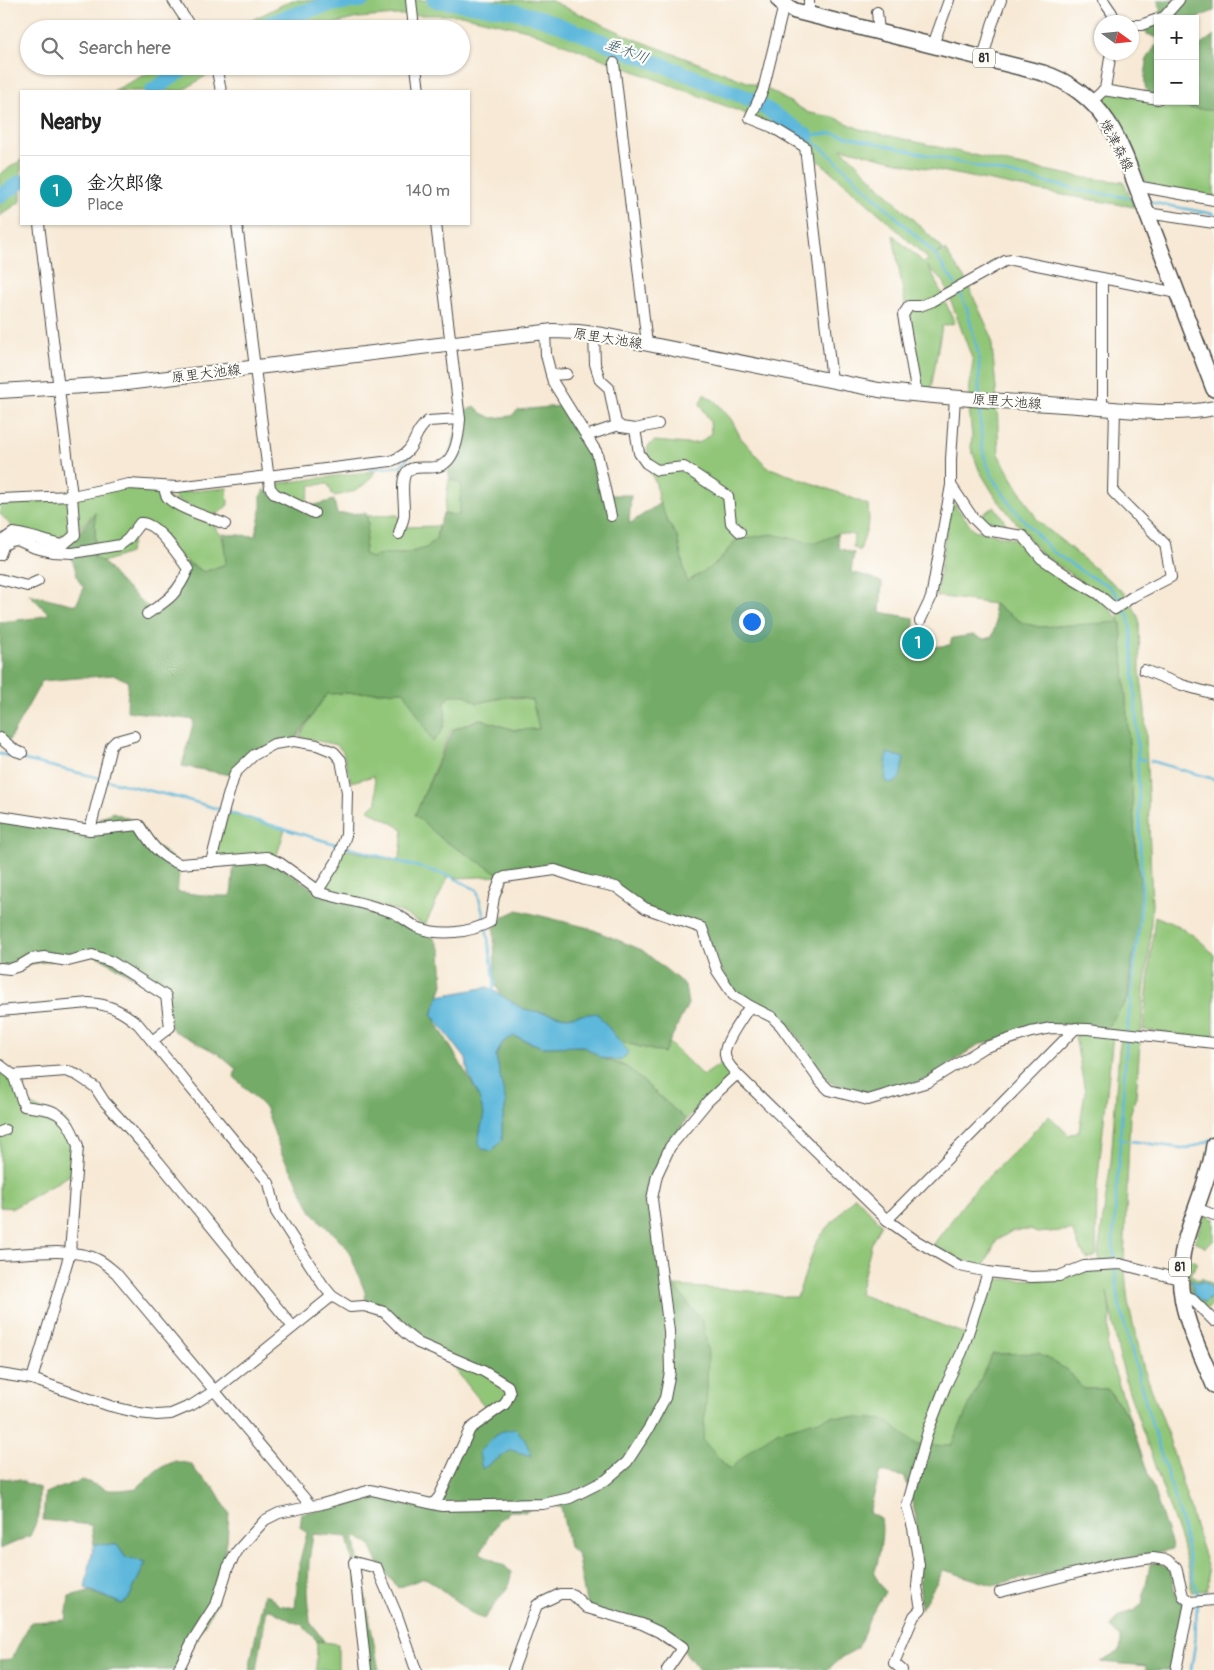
<!DOCTYPE html>
<html lang="en">
<head>
<meta charset="utf-8">
<style>
  body { margin:0; font-family:Pangolin,"Klee One",sans-serif; background:#f6f6f6; color:#222 }
  .controls { position:absolute; right:15px; top:15px; display:grid; overflow:hidden; border-radius:0px; box-shadow:0 1px 4px #0004 }
  .controls button { width:45px; height:45px; display:grid; place-items:center; padding:0; border:0; border-bottom:1px solid #e0e0e0; background:#fff; color:#222; font:25px sans-serif }
  .compass { position:absolute; left:1094px; top:15px; width:45px; height:45px; border-radius:50%; background:#fff; box-shadow:0 1px 4px #0004; rotate:105deg }
  .you { position:absolute; left:751px; top:621px; width:18px; height:18px; margin:-12px; border:4px solid #fff; border-radius:50%; background:#1a73e8; box-shadow:0 0 0 8px #1a73e833 }
  .badge { display:grid; place-items:center; width:32px; height:32px; border-radius:50%; background:#b5179e; color:#fff; font-size:16px; font-weight:700 }
  .pin { position:absolute; translate:-50% -50%; border:2px solid #fff; box-shadow:0 1px 5px #0006 }
  .list { margin:0; padding:0; list-style:none }
  h2 { display:flex; justify-content:space-between; align-items:center; height:65px; margin:0; padding:0 20px; font-size:21px }
  h2 small { font-size:16px; font-weight:400; color:#767676 }
  .list li { display:grid; grid-template-columns:32px 1fr auto; gap:15px; align-items:center; box-sizing:border-box; height:70px; padding:0 20px; border-top:1px solid #e0e0e0 }
  .list b { display:block; font-size:19px; white-space:nowrap }
  .list p { margin:0; font-size:16px; white-space:nowrap; color:#767676 }
  .list em { font-size:16px; font-style:normal; color:#767676 }
  .icon { flex:none; width:28px; height:28px; fill:none; stroke:currentColor; stroke-width:2; stroke-linecap:round; stroke-linejoin:round }
  .map { position:relative; flex:none; width:1214px; height:1670px; overflow:hidden }
  .search { position:absolute; background:#fff; box-shadow:0 1px 4px #0004; left:20px; top:20px; width:450px; height:55px; display:flex; align-items:center; gap:12px; box-sizing:border-box; padding:0 18px; border-radius:28px; color:#767676; font-size:19px }
  .panel { position:absolute; background:#fff; box-shadow:0 1px 4px #0004; left:20px; top:90px; width:450px; height:135px; border-radius:0px }
  .map>svg:first-child { display:block }
  .green { fill:#91c678; stroke:#5e7852 }
  .forest { fill:#74ab68; stroke:#506b4a }
  .water { fill:#5db8db; stroke:#447283 }
  .lines { fill:none; stroke-linecap:round; stroke-linejoin:round }
  .stream { stroke:#5db8db; stroke-width:2.5 }
  .river { stroke:#5db8db; stroke-width:15 }
  .street-casing { stroke:#4a4844; stroke-width:12 }
  .secondary-casing { stroke:#4a4844; stroke-width:16 }
  .primary-casing { stroke:#4a4844; stroke-width:18 }
  .street { stroke:#fff; stroke-width:10 }
  .secondary { stroke:#fff; stroke-width:14 }
  .primary { stroke:#fff; stroke-width:15 }
  .labels { text-anchor:middle; stroke-width:4.5; stroke-linejoin:round; paint-order:stroke }
  .shield { fill:#fdfcf7; stroke:#6a6a68; stroke-width:1 }
  .shield-label { font-size:12px; font-weight:bold; fill:#2b2b2b }
  .street-label { font-size:14px; fill:#2b2b2b; stroke:#fdfcf7 }
  .water-label { font-size:15px; font-style:italic; fill:#3c5c69; stroke:#fdfcf7 }
</style>
</head>
<body>
<div class="map">
<svg width="1214" height="1670" viewBox="0 0 1214 1670">
  <rect width="100%" height="100%" fill="#fdfcf7"/>
  <filter id="ink" filterUnits="userSpaceOnUse"><feTurbulence type="fractalNoise" baseFrequency=".02" numOctaves="2"/><feDisplacementMap in="SourceGraphic" scale="10" xChannelSelector="R" yChannelSelector="G"/><feConvolveMatrix kernelMatrix="1 2 1 2 8 2 1 2 1" color-interpolation-filters="sRGB"/></filter>
  <filter id="wash" filterUnits="userSpaceOnUse"><feTurbulence type="fractalNoise" baseFrequency=".0096" numOctaves="4" result="noise"/><feDisplacementMap in="SourceGraphic" scale="20" xChannelSelector="R" yChannelSelector="G"/><feGaussianBlur stdDeviation="1.12" result="paint"/><feColorMatrix in="noise" values="0 0 0 0 0 0 0 0 0 0 0 0 0 0 0 0 0 1.4 0 .05"/><feComposite in="paint" operator="in"/></filter>
  <g filter="url(#wash)">
    <rect width="100%" height="100%" fill="#f7e9d5"/>
    <g class="green">
      <path d="M292,0h257l86,39 136,52 38,22 25,4 26,12 148,34 78,15 38,4 10,25 -88,-15 -140,-28 -65,-16 102,101 -8,6 10,-5 20,29 26,56 6,64 2,57 39,65 90,75 -13,10 -75,-54 -44,-54 -17,-28 -8,-22 1,-12 -4,-35 5,-40 -29,-79 -17,-16 6,9 22,48 -13,3 -11,63h-11l-27,-154 31,28 4,-4 -45,-42 -63,-55 -10,-12 -35,-25 -248,-95 -66,-15h-65l-38,3 -45,11h-79z"/>
      <path d="M162,66h59l-39,25h-69z"/>
      <path d="M1105,89l64,16 45,5v90l-65,-11 -30,-69 -21,-18z"/>
      <path d="M21,160v41l-21,15v-42z"/>
      <path d="M704,394l12,8 15,17 10,19 26,29 78,28 23,10 1,16 -9,30 -7,-4 1,-12 -16,-2 -11,7 -13,3 -78,-3 -18,22 -32,21 -5,-21 -4,-26 -9,-13 -10,-24 -2,-15 -10,-21 2,-17 7,-5 33,3 13,-2 10,-9 -1,-11 -10,-18z"/>
      <path d="M375,471c-8,16 -24,23 -42,25l-5,-12 -17,1 -5,18 -29,-11 -4,-8z"/>
      <path d="M449,479l13,4 -3,32h-15z"/>
      <path d="M129,484l34,5 5,9 45,21 1,7 8,10 6,27 -24,9 -17,-10 -42,-39 -7,-1 -9,31 -26,9 -9,-4 2,-9 -1,-37 -16,17 -18,16 -46,-12 -7,-11 -8,-8v-14z"/>
      <path d="M227,488l1,17 -10,9 -6,2 -35,-16 -5,-7z"/>
      <path d="M951,500l23,30 50,11 66,51 20,17 10,12 -3,-11 15,-6 7,15 1,51 5,40 7,195 -3,50 -5,36 -8,105 -6,19 -6,146 4,41 16,67 21,56 43,144 1,12 -2,9 -16,2v-15l-10,-36 -53,-152 -10,-39 -11,-58 3,23 -3,33 23,71 -22,-30h-24l-17,-19 -65,-16h-10l-41,92 -198,2 -23,22 -30,-32 -26,-152 77,5 36,6h10l20,-57 38,-44 26,28 -9,18 -13,52 109,41 22,-56 70,1 25,-9 17,-2 -4,-16 13,-92 8,-112 3,-16 -16,-4 22,-30 11,-102 -18,-274 -82,4 -16,-4 -29,-19 -58,-8z"/>
      <path d="M995,507l17,25 -30,-7 -7,-7z"/>
      <path d="M398,515l5,12 35,-1 -2,13 -10,9 -22,6h-20l-13,4 -7,-4 4,-30 -1,-8z"/>
      <path d="M404,691l42,25 -2,-12 4,-10 17,1 12,8 30,-6 25,3 8,29 -26,1 -34,-11 -29,11 -36,85 90,62 -3,-1 -45,2 -8,-2 -24,49 -24,-13 -81,-24 25,-39 76,19 -24,-8 3,-3 3,-28 -35,-19 9,-8 -3,-26 -23,6 -8,-30 -6,-7 -38,-8 27,-43z"/>
      <path d="M229,812l56,17 -9,29h-64z"/>
      <path d="M1155,916c26,11 40,17 59,39v84l-71,-9z"/>
      <path d="M1094,1031l19,4 -16,152 -1,69 -9,3 -6,-8 -9,-21 -35,3 -7,-3 -18,1 -15,9 -13,26 -23,-6 -28,-15 38,-51 78,-78 20,19 10,-4 6,-39 -10,-56z"/>
      <path d="M614,1040l49,13 6,-11 34,34 23,-16 11,14 -51,46 -59,-53 -25,-9z"/>
      <path d="M0,1065l27,38 39,18 12,34 -1,16 -64,37 -13,-1z"/>
      <path d="M1204,1215l10,4v21l-8,8 -11,-7z"/>
      <path d="M1189,1259l8,3 -6,13 8,5 2,-2 13,7v19l-7,5 -15,-13 -3,-14z"/>
      <path d="M450,1363l28,5 32,25 -19,21z"/>
      <path d="M317,1641l21,3v26h-22z"/>
    </g>
    <g class="forest">
      <path d="M1157,0h57v11l-15,6 -4,7v-5h-37v19l-11,-4 -6,-9 21,-15z"/>
      <path d="M1214,35v76l-24,-3 -10,-7h15v-52z"/>
      <path d="M1155,46h3v49h-8c-9,-9 -4,-22 -3,-34h-1z"/>
      <path d="M475,406l7,7 10,5 19,-2 7,-6 41,-4 15,10 23,37 10,38 5,4h19l-2,29 31,-21 8,20 9,13 10,46 31,-20 18,-22 35,-6 38,8h9l19,-8 2,14 15,5 -3,19 22,6 9,5 -2,29 34,6 1,25 7,5 28,-3 2,-7 21,-3 12,4 7,-2 4,-14 -3,-17 1,-2 29,19 16,4 82,-5 15,233 6,40 -3,37 -8,36 -3,31 -22,30 -50,-5 -78,21 -51,34 -60,18 -16,-4 -22,-11 -41,-58 -23,-10 -32,-19 -31,-67 -57,-20 -34,-22 -56,-16 -53,6 -59,-36 -28,-25 38,-85 27,-11 34,11 25,-1 -7,-29 -22,-4 -33,7 -12,-8h-15l-6,9c3,18 1,25 -11,38l-29,-51 -77,3 -33,47 -20,3 -44,31 -48,-9 12,-46 -67,-9 1,-30 -14,-6 -72,6 -35,63 -7,-6v-116l35,-4 14,-4 -20,-20 47,11 8,-17c-11,-13 -6,-18 -13,-29l6,-4 17,-4v7l9,4 16,19 32,29 36,-48 17,10 22,-8 -3,-30 32,2 6,-25v-15l3,-7 11,9 36,8 23,-6 3,14 29,-1 2,11 -4,30 7,4 13,-4h20l22,-6 10,-9 3,-13 4,-12 16,1 2,-32 -11,-4 -4,-16 16,-50z"/>
      <path d="M95,513v37l-26,3 -18,-8 21,-5z"/>
      <path d="M113,812l26,11 10,17 31,24 -3,28 35,4h19l3,-34 33,-5 50,35 77,21 37,20 10,17 2,35 -11,30 45,77 7,22 -5,23 23,3v-17l4,-19 -10,-48 6,-13 9,-8 31,12 41,-1 19,12 25,9 59,53 -13,21 -20,54 4,45 17,46 29,36 5,31 -1,37 -4,50 26,30 24,-22 24,-16 56,-16 52,4 31,24 35,2 41,-92 47,-1 28,17 17,19h23l23,30 43,130 -181,36 -48,-15 -23,39 -5,-92 -11,-40 -25,-5 -11,41 12,6c3,13 -2,42 -7,55l11,18 -15,25 -12,31 -16,9 -15,13h-128l-17,-22 -40,-24 -55,-16 -10,-55 -8,-6 -8,-40 -24,-2 -11,7 -18,-1 -2,4 -6,4 -20,34 25,13 6,6 -1,12 -26,35 -9,-3 -46,-36 -5,-2 -26,10 -19,-23 -10,-22 -15,-7 25,134h-9l-1,-18 -10,-47 -3,-27 -9,-41 -34,-3 -4,27 -1,30 2,31 14,19h-7l-15,-16 -11,-4 -24,-13 -10,62h-8l15,-76 6,2 9,9 16,3 5,-48 7,-27 -7,-6 2,-14 22,-4 48,-14 65,17 14,-42 19,-41 40,-36 -27,-22 -37,-16 -80,-49 -1,-14 -17,-43 -35,-35 -19,-39 -12,-20 -16,-46 -32,-32 2,-8 -19,-16 -43,-22 -3,-4 -5,-31 -71,-41 -95,13v-149l89,11 10,-12z"/>
      <path d="M518,910l71,18 53,22 43,35 3,19 -24,49 -50,-13 -32,-20 -59,-11 -22,-13 -6,-13 -1,-55 9,-11z"/>
      <path d="M175,1461l16,3 7,10 17,15 14,24 -2,28 -10,42v19l-38,68h-179v-10l11,-1 20,-37 35,-2 3,-24 20,-5 33,13 6,-4 18,-38 -20,-4 -9,-13 -23,-1 -3,-19 -48,-5 2,-27 38,-13 25,10h13l16,-2 21,-19z"/>
      <path d="M0,1478l19,2 20,8v28l-9,20 -30,13z"/>
      <path d="M1155,1563l13,5 4,8 4,22 9,6 -14,66h-25v-4l-45,-4 19,-11 1,-11 -10,-13 9,-12 14,-4 8,-7 8,-40z"/>
    </g>
    <g class="water">
      <path d="M887,753l17,5 -4,20 -7,6 -8,-3z"/>
      <path d="M488,987l35,22 43,8 31,-4 32,40 -10,8 -17,-3 -19,-12 -41,1 -28,-11 -12,7 -6,13 10,48 -4,19v17l-10,11 -9,-2 -4,-5v-7l5,-23 -7,-22 -9,-19 -2,-14 -34,-44 7,-19z"/>
      <path d="M1191,1279l8,4 3,-2 12,7v8l-10,7 -10,-8z"/>
      <path d="M515,1429l9,9 8,18 -21,-6 -29,19 -3,-17 20,-20z"/>
      <path d="M94,1544l23,1 9,13 20,4 -18,38 -6,4 -37,-16z"/>
    </g>
    <g class="lines">
      <g class="stream">
        <path d="M807,136l22,18 105,99 21,31"/>
        <path d="M807,136l25,-3 252,58 52,8"/>
        <path d="M1149,202l65,12"/>
        <path d="M958,289l9,20 12,47v39"/>
        <path d="M979,405l3,41 4,16 8,18 19,28 39,43 32,22 25,13 12,14"/>
        <path d="M369,469l31,-3 17,-18 3,-8"/>
        <path d="M1123,605l5,11 3,15 5,78 6,186 -15,137"/>
        <path d="M0,754l100,24"/>
        <path d="M1138,758l6,2"/>
        <path d="M1151,761l63,18"/>
        <path d="M106,780l82,20 33,10"/>
        <path d="M227,812l112,33"/>
        <path d="M344,846l106,30 27,14 8,31"/>
        <path d="M486,926l9,57 -3,9"/>
        <path d="M1120,1138l5,2"/>
        <path d="M1131,1141l57,8 25,-10"/>
        <path d="M1115,1261l-2,-19 14,-205"/>
        <path d="M1115,1267l4,36 30,112 30,97 19,86"/>
        <path d="M1198,1595l8,-2"/>
        <path d="M1191,1670l4,-26 2,-41"/>
      </g>
      <g class="river">
        <path d="M434,0l79,11 28,7 212,82 54,36"/>
        <path d="M255,29c35,-14 70,-26 108,-29"/>
        <path d="M152,91l36,-25"/>
        <path d="M0,196l21,-14"/>
      </g>
    </g>
  </g>
  <g filter="url(#ink)">
    <g class="lines">
      <g class="street-casing">
        <g id="street">
          <path d="M173,0l19,29"/>
          <path d="M411,0l3,29"/>
          <path d="M1103,0l9,13 2,9"/>
          <path d="M784,5l-21,85 -13,28 22,9 33,20 27,234"/>
          <path d="M877,12l2,20"/>
          <path d="M809,14v-14"/>
          <path d="M1158,19l6,-2 15,-17"/>
          <path d="M1132,25h9l17,-6"/>
          <path d="M933,45l16,-45"/>
          <path d="M983,58l9,-33 9,-25"/>
          <path d="M614,63l33,281"/>
          <path d="M216,66l5,25"/>
          <path d="M416,66l3,25"/>
          <path d="M1103,90l55,9"/>
          <path d="M1091,102l14,-13 6,-37"/>
          <path d="M1136,186l78,14"/>
          <path d="M1147,213l67,10"/>
          <path d="M237,224l33,264 5,6 39,19"/>
          <path d="M1102,278v130"/>
          <path d="M545,332l1,23 7,27 44,71 14,63"/>
          <path d="M594,334l1,30 5,16 9,8 7,35 5,4 14,2 4,24 7,10 11,7 27,-3 44,29 3,27 9,9"/>
          <path d="M551,375l16,-1"/>
          <path d="M917,395l-14,-80 6,-9h11l13,-5 72,-40 7,-1 165,33"/>
          <path d="M635,429l23,-5"/>
          <path d="M586,436l33,-11"/>
          <path d="M951,485l22,33 12,12 38,6 18,22 25,17 32,19 17,15 17,-12 39,-20 -6,-33 -52,-52 2,-83"/>
          <path d="M164,487c1,4 1,8 4,11 11,11 42,20 57,26"/>
          <path d="M0,499l72,-3 57,-12 48,3 214,-26c29,-11 18,-25 37,-40l32,-2"/>
          <path d="M399,534c1,-6 4,-12 5,-18 1,-11 -4,-34 2,-43 5,-9 21,-4 30,-6 20,-3 23,-32 24,-48l-24,-195"/>
          <path d="M6,544l5,-3 6,-1 18,8 17,4 21,1 47,-8 8,-6 12,-16c16,-2 39,33 48,46 -10,25 -20,31 -41,45"/>
          <path d="M0,555l6,-17 7,-5c17,2 33,9 50,12l12,-10 -3,-39 -33,-272"/>
          <path d="M0,579l27,7 11,-5"/>
          <path d="M920,621l11,-23 20,-113v-26l4,-61"/>
          <path d="M1144,670l38,15 32,9"/>
          <path d="M0,738l16,13 6,2"/>
          <path d="M0,816l90,14 49,-5c11,18 20,32 41,39l87,-7 13,6 35,25 2,4c25,7 51,12 75,20 10,4 17,12 27,16 22,8 50,5 71,-6l4,-25 7,-18 4,-2 50,-7 30,10 31,7 29,21 57,20 15,43 16,24 17,11 22,11 9,9 39,55 9,9 39,10 60,-18 55,-34 48,-16 20,-4 37,1 126,14"/>
          <path d="M90,830l21,-84 5,-5 18,-5"/>
          <path d="M211,862l14,-56 10,-33 19,-18 20,-11 20,-3 23,4 17,7 7,8 6,32 -1,43 -9,26 -20,31"/>
          <path d="M0,968l10,1 9,-3 12,-7 13,-2 24,4 24,-6 20,7 54,34 4,31 -18,14"/>
          <path d="M750,1006c-7,11 -27,37 -25,49 1,8 7,13 12,19l150,146 28,20 45,26 28,6 43,5 28,-1 25,-10 36,-2 59,15"/>
          <path d="M0,1011l89,-8c20,1 33,8 49,21l131,159 7,29 47,73 9,11 18,11 14,-1 20,6 20,20 14,11 65,28 25,15 2,7 -5,11 -35,25 -31,68 -6,7"/>
          <path d="M0,1065l13,10 11,31c6,1 13,2 20,3 20,3 28,19 34,37l-8,107 -38,126"/>
          <path d="M13,1075l53,-4 11,4 18,12 9,14 54,60 135,166"/>
          <path d="M0,1132l5,-2"/>
          <path d="M1196,1208l18,7"/>
          <path d="M887,1220l189,-192"/>
          <path d="M0,1255c28,-1 73,-8 97,4 7,3 13,9 19,14l195,233"/>
          <path d="M1181,1295l10,3 23,23"/>
          <path d="M0,1374l32,5 78,27 29,7 18,2 14,-1 21,-9 22,-14 118,-95"/>
          <path d="M1000,1592l116,-29 37,-5 14,2 9,7 7,29 7,6 24,-2"/>
          <path d="M178,1670l15,-30 24,-38 11,-35 10,-17 27,-30 14,-7 43,-9 49,-14 70,16 102,-2 27,-6 36,-18 21,-18 22,-34 16,-30 5,-26 -1,-41 -17,-132 5,-24 13,-28 38,-46 29,-27"/>
          <path d="M366,1670l-12,-108 23,6 20,47 19,55"/>
          <path d="M513,1670l24,-65 23,-11h12l15,14 55,16 17,8 23,16 -15,22"/>
          <path d="M902,1670l-8,-7 20,-47 7,-7 -4,-22 2,-22 -6,-37 -6,-22 21,-75 17,-44 17,-35 26,-80"/>
          <path d="M1176,1670l14,-68"/>
        </g>
      </g>
      <g class="secondary-casing">
        <path id="secondary" d="M0,391l118,-7 435,-53 25,1 25,3 276,55c66,9 132,11 198,16 40,3 98,11 137,2"/>
      </g>
      <g class="primary-casing">
        <g id="primary">
          <path d="M779,0l5,5 11,6 248,62c26,8 49,26 64,48 8,11 13,24 18,35l89,233"/>
          <path d="M1214,1145c-4,29 -16,56 -25,84 -22,61 2,101 25,156"/>
        </g>
      </g>
      <use href="#street" class="street"/>
      <use href="#secondary" class="secondary"/>
      <use href="#primary" class="primary"/>
    </g>
  </g>
  <g class="labels">
    <g class="shield">
      <rect x="973" y="48.5" width="22" height="19" rx="4"/>
      <rect x="1169" y="1257.5" width="22" height="19" rx="4"/>
    </g>
    <g class="shield-label">
      <text x="984" y="62">81</text>
      <text x="1180" y="1271">81</text>
    </g>
    <g class="street-label">
      <text transform="translate(1117 145) rotate(63)" y="5">焼津森線</text>
      <text transform="translate(608 338) rotate(9)" y="5">原里大池線</text>
      <text transform="translate(206 373) rotate(-7)" y="5">原里大池線</text>
      <text transform="translate(1007 401) rotate(4)" y="5">原里大池線</text>
    </g>
    <g class="water-label">
      <text transform="translate(627 51) rotate(21)" y="5">垂木川</text>
    </g>
  </g>
</svg>
<div class="controls">
<button>+</button>
<button>−</button>
</div>
<svg class="compass" viewBox="-18 -18 36 36"><path d="M0-13l5 13h-10z" fill="#e53935"/><path d="M0 13l5-13h-10z" fill="#767676"/></svg>
<div class="you"></div>
<div class="pin badge" style="left:918px;top:643px;background:#0f9aa8">1</div>
<div class="search"><svg class="icon" aria-label="search" viewBox="0 0 24 24"><circle cx="10" cy="10" r="6"/><path d="M15 15l6 6"/></svg>Search here</div>
<section class="panel">
<h2>Nearby<small></small></h2>
<ul class="list">
<li><span class="badge" style="background:#0f9aa8">1</span><div><b>金次郎像</b><p>Place</p></div><em>140 m</em></li>
</ul>
</section>
</div>
</body>
</html>
